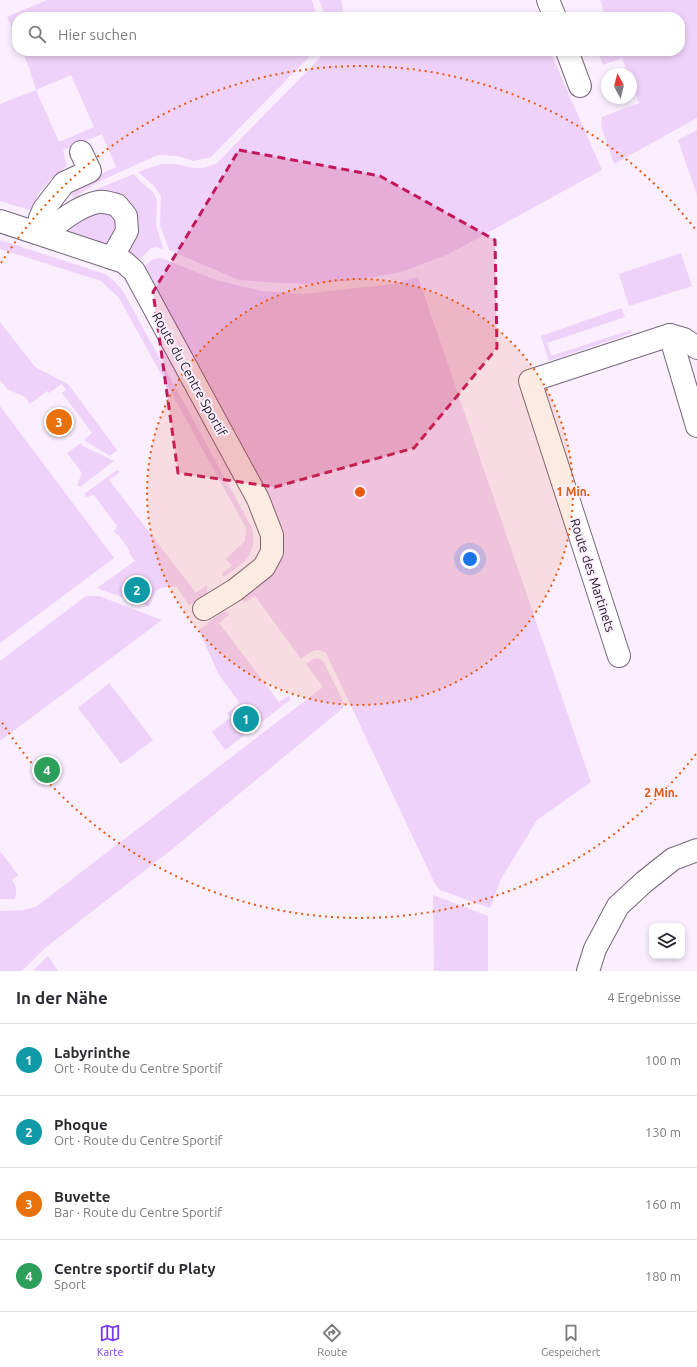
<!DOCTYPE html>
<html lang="de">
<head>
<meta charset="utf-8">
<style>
  body { margin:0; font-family:Ubuntu,sans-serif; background:#f7f7f7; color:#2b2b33 }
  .controls { position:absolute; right:12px; bottom:12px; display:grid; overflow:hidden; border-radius:8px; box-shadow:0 2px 6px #0003 }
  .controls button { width:36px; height:36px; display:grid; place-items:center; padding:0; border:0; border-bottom:1px solid #e1e1e2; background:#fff; color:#2b2b33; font:20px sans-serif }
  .compass { position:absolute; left:601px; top:68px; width:36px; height:36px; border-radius:50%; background:#fff; box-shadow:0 2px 6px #0003; rotate:353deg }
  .you { position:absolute; left:470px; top:559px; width:14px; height:14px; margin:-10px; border:3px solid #fff; border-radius:50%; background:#1a73e8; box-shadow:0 0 0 6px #1a73e833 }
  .badge { display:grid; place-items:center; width:26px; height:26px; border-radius:50%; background:#7c3aed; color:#fff; font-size:13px; font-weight:700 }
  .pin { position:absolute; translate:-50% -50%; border:2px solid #fff; box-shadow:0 1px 4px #0006 }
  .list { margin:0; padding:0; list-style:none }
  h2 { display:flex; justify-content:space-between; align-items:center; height:52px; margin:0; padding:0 16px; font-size:17px }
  h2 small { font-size:13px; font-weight:400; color:#7c7c81 }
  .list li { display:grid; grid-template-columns:26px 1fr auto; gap:12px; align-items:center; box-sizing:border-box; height:72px; padding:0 16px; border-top:1px solid #e1e1e2 }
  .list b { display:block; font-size:15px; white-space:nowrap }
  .list p { margin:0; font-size:13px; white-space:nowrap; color:#7c7c81 }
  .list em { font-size:13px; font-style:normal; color:#7c7c81 }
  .icon { flex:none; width:22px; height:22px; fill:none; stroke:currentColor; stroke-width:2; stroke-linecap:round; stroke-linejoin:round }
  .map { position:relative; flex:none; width:697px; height:971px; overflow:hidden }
  .search { position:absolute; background:#fff; box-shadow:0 2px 6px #0003; left:12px; right:12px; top:12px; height:44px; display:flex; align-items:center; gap:10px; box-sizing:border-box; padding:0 14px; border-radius:16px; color:#7c7c81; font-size:15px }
  .sheet { height:340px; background:#fff }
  nav { display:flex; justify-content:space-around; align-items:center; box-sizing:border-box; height:56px; border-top:1px solid #e1e1e2; background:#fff; font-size:11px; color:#7c7c81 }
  nav a { display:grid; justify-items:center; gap:2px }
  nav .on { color:#7c3aed }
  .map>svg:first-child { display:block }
  .green { fill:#efd2f9; fill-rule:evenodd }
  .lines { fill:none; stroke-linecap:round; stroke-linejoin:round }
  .minor-casing { stroke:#76687b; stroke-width:24 }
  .minor { stroke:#fff; stroke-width:22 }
  .marked { fill:#c2185b; fill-opacity:0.2; stroke:#c2185b; stroke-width:3; stroke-dasharray:8 5; stroke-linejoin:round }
  .ring { fill:none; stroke:#e8590c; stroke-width:2; stroke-dasharray:2 4 }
  .labels { text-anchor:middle; stroke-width:4; stroke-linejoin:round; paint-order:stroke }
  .street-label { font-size:13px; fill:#201a22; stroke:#faeeff }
  .centre { fill:#e8590c; stroke:#faeeff; stroke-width:2 }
  .ring-label { font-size:12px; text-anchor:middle; font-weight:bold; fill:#e8590c; stroke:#faeeff; stroke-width:4; stroke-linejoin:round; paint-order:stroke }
</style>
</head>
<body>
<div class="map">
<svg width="697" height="971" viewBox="0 0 697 971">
  <rect width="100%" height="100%" fill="#faeeff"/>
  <g class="green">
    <path d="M47,0h265l5,17h-300v24l-10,-24z"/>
    <path d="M319,0h22l3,17h-18z"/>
    <path d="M600,0h97v118l-83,46 -13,-38 1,-9 37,-14 -8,-20v-9h-3l-6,-16 -19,7 -5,-14h82v-34h-93l17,-6z"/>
    <path d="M22,51h290l-4,7 -97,99 -18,4 -15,-5 -20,-1 -60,27 -25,16 -3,-5 -9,-1 55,-25 -14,-33 -39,16 4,15 -7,8 -9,6 -13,15 -5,17 -33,-10v-97l36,-14 -6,-20zM71,75l23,52 -35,15 -23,-52z"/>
    <path d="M323,51h33l3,3 12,-3h179l52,119 -153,84 -48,18 -44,8 -48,4 -45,-2 -25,-2 -70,-30 -9,-25 1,-29 -7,-10 -16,-14 23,-8h16l16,4h10l14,-5 103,-105z"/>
    <path d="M697,130v65l-19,-55z"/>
    <path d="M134,174l8,9 10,8 5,9 -1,25 7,23 -1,1 -6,-2 -5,1 -16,16 -9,-8 10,-25 -40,-38 -1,-3z"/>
    <path d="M103,212l8,2 8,11 -4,13 -8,5 -5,2 -41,-14 27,-14z"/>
    <path d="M0,240l105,34 9,7 9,10 129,237c6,27 -9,35 -28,49l-2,-3 10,-8 -6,-7 19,-18 1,-13 -127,-230 -18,-17 -101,-32z"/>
    <path d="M681,253l11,33 -63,20 -10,-32z"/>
    <path d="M161,258l55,22 45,11 43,3 88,-10 26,-7 173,505 -54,38 -36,59 -11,29 -50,-18 -5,-6 -109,-231c-11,-7 -15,-1 -25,6l-46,-63 -11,7 -1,-4 2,-4 35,-64 -4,-16 -121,-228 -14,-18 12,-10z"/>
    <path d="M621,308l4,9 -78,26 4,13 80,-26 1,3 -83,28 -8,-25z"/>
    <path d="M0,322l35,45 33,17 49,66 -7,6 -26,-16 8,-7 -30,-40 4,-3 -4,-6 -13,9 -2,-2 -17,13 -5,-7 -18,-8 -7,-9z"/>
    <path d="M0,406l114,152 -114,85z"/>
    <path d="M81,443l2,3 31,15 -34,26 -3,-2 5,-12 -15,-20z"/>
    <path d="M117,470l3,2 -11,8 87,113 11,-8v10l-18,10 -12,-18c-19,-1 -23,2 -28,20l-52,-19 38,-27 -6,-8 1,-2 -11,-15 -5,-4 3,-6 -23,-31 -8,2 -2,-3z"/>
    <path d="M86,596h13l63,24 -162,121v-80z"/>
    <path d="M224,612h3l2,3 -10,8 60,79 11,-7v5l-65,50 -13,-18 18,-14 -3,-5 13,-10 -21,-28 -20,-45 19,-15z"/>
    <path d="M318,658l5,3 21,42 -1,5 -168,139 -130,101 -23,23h-22v-60l24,-1 13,-4 286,-219 -17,-23 7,-5z"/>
    <path d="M109,683l44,57 -32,24 -43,-56z"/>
    <path d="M0,851l18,24 -6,5c5,7 5,11 3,19h-15z"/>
    <path d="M433,895l55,21v55h-54z"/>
    <path d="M48,956l10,15h-25z"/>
  </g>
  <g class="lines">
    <g class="minor-casing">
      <g id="minor">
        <path d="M548,0l7,17"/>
        <path d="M567,51l13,35"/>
        <path d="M0,221l124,41 10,9 124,228 14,36v17l-8,15 -29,23 -31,19"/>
        <path d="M37,233l3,-15 4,-9 20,-26 26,-12 -9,-19"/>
        <path d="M44,235c15,-13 34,-29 54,-33 6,-1 14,2 19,3l9,11 1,15 -15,27"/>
        <path d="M670,335l27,91"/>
        <path d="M619,656l-89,-275 140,-46 14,4 13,9"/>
        <path d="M588,971l7,-22 23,-43 26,-24 29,-23 24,-9"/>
      </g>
    </g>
    <use href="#minor" class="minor"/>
  </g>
  <path class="marked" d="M239,150l141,26 115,64 2,108 -83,100 -139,39 -97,-14 -25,-181z"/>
  <circle cx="360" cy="492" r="213" fill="#e8590c" fill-opacity=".12"/>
  <g class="ring">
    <circle cx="360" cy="492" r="213"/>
    <path d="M696 754A426 426 0 0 1 1 721M1 263A426 426 0 0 1 696 230"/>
  </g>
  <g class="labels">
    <g class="street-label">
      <text transform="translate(190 374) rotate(61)" y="5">Route du Centre Sportif</text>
      <text transform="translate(593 575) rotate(72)" y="5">Route des Martinets</text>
    </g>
  </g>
  <circle cx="360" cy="492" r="6" class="centre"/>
  <g class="ring-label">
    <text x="573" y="496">1 Min.</text>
    <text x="661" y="797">2 Min.</text>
  </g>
</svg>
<div class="controls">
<button><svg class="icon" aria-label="layers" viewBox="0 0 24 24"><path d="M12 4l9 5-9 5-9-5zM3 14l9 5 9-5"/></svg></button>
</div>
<svg class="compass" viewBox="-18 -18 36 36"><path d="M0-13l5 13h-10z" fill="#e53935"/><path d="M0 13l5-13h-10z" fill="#7c7c81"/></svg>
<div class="you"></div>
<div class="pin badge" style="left:246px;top:719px;background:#0f9aa8">1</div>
<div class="pin badge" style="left:137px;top:590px;background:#0f9aa8">2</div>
<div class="pin badge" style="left:59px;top:422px;background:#e8710a">3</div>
<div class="pin badge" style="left:47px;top:770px;background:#2e9e5b">4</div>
<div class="search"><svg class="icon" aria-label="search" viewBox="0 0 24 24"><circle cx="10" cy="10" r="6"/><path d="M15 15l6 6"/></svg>Hier suchen</div>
</div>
<section class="sheet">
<h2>In der Nähe<small>4 Ergebnisse</small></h2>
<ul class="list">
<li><span class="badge" style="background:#0f9aa8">1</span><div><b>Labyrinthe</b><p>Ort · Route du Centre Sportif</p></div><em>100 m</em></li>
<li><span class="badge" style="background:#0f9aa8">2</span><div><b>Phoque</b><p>Ort · Route du Centre Sportif</p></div><em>130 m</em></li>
<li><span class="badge" style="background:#e8710a">3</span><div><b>Buvette</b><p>Bar · Route du Centre Sportif</p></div><em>160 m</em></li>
<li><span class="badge" style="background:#2e9e5b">4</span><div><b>Centre sportif du Platy</b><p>Sport</p></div><em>180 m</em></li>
</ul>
</section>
<nav>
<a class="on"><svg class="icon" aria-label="map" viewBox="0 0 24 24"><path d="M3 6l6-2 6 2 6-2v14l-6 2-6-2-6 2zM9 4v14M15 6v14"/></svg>Karte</a>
<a><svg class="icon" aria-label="directions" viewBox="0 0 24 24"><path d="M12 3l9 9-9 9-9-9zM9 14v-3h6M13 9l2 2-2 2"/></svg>Route</a>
<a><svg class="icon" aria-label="saved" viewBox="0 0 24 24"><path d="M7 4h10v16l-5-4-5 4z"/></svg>Gespeichert</a>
</nav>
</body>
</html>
